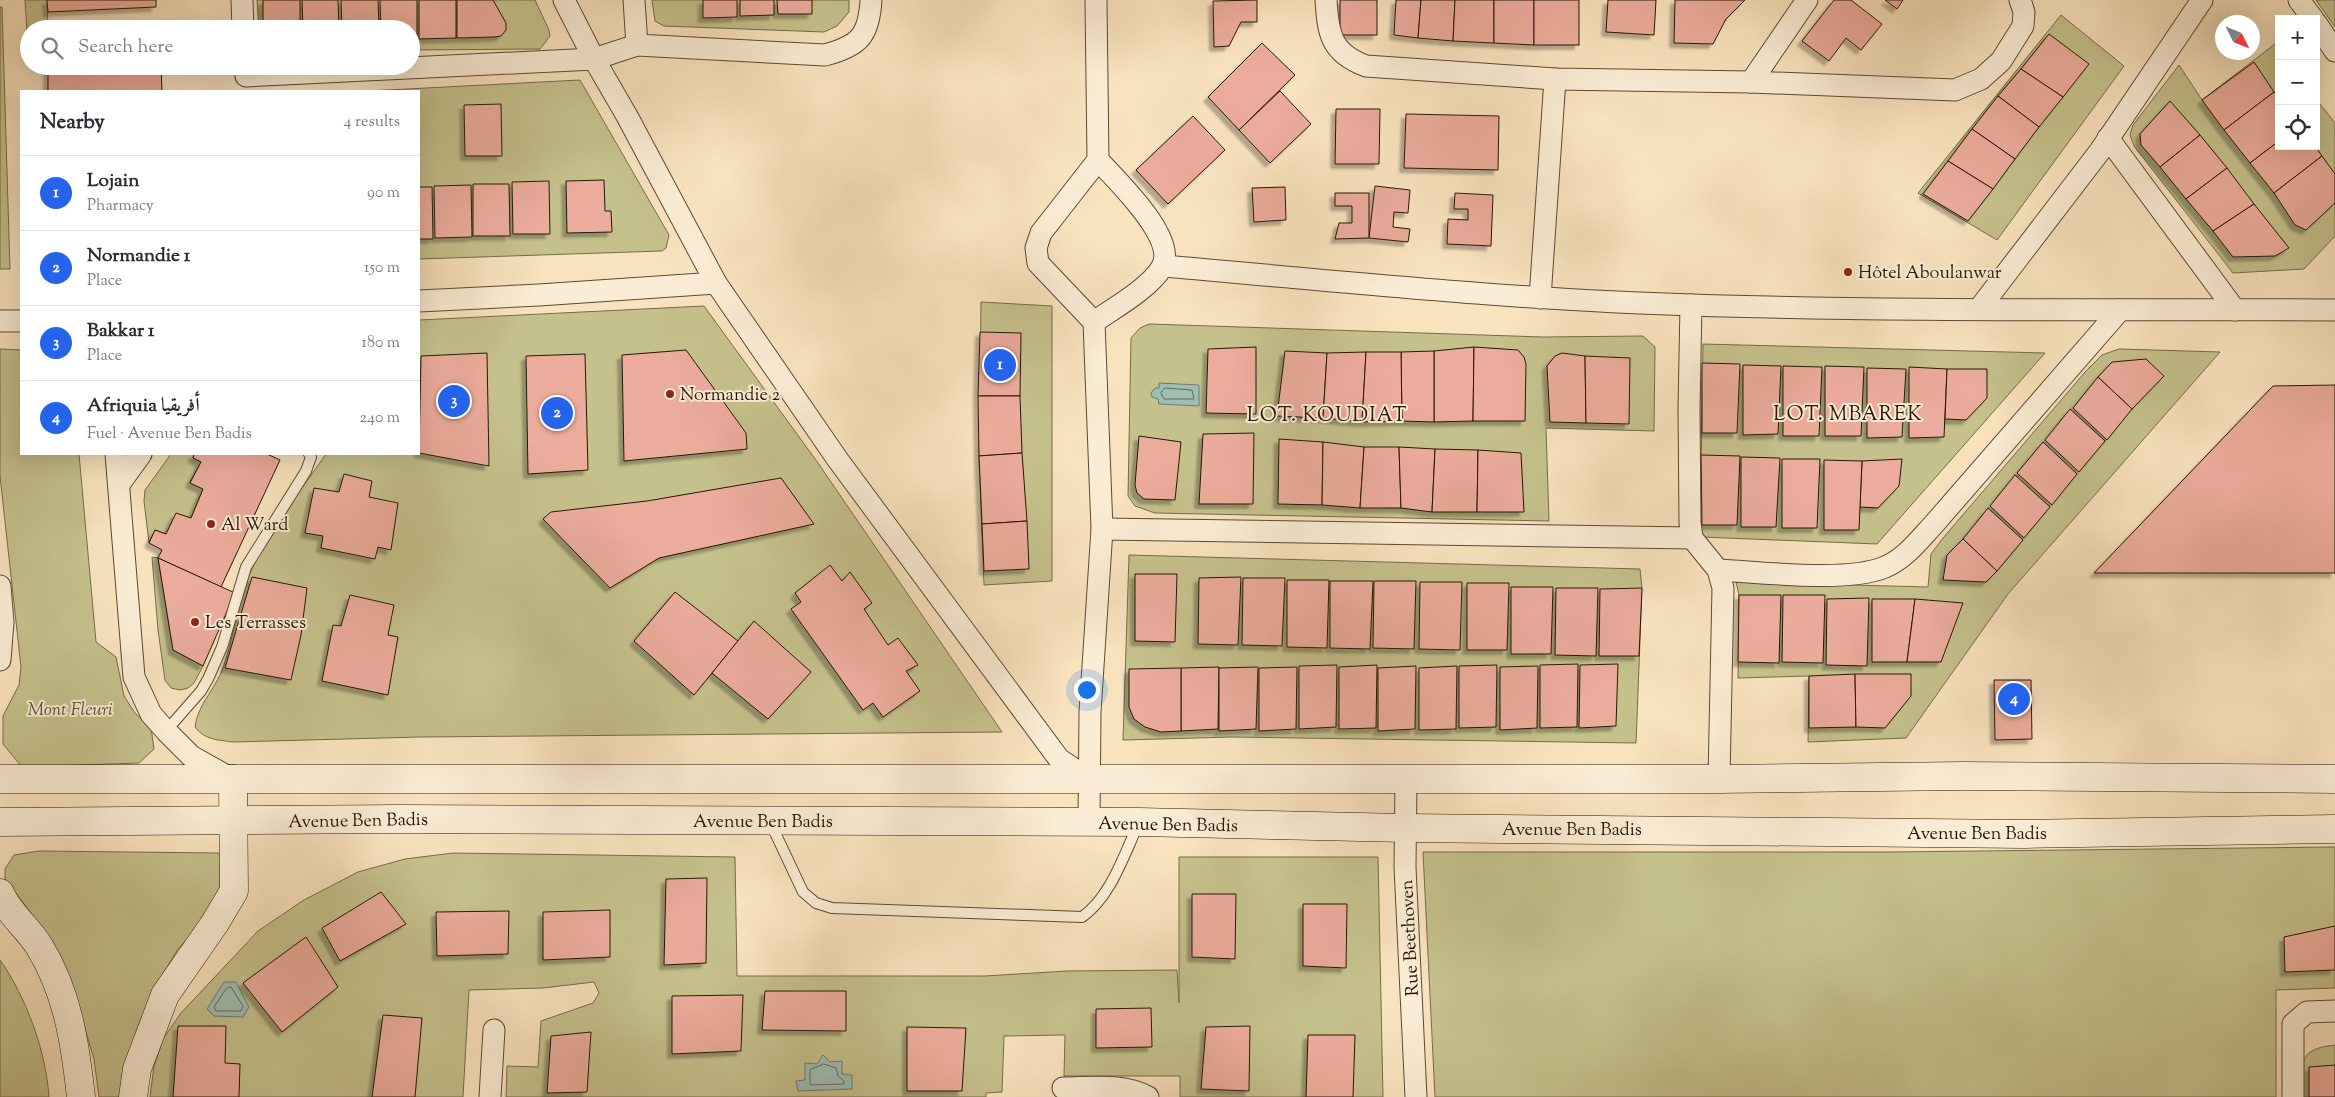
<!DOCTYPE html>
<html lang="en">
<head>
<meta charset="utf-8">
<style>
  body { margin:0; font-family:"Sorts Mill Goudy",Amiri,serif; background:#f2f2f3; color:#2b2b33 }
  .controls { position:absolute; right:15px; top:15px; display:grid; overflow:hidden; border-radius:0px; box-shadow:0 5px 20px #0002 }
  .controls button { width:45px; height:45px; display:grid; place-items:center; padding:0; border:0; border-bottom:1px solid #e1e1e2; background:#fff; color:#2b2b33; font:25px sans-serif }
  .compass { position:absolute; left:2215px; top:15px; width:45px; height:45px; border-radius:50%; background:#fff; box-shadow:0 5px 20px #0002; rotate:133deg }
  .you { position:absolute; left:1086px; top:689px; width:18px; height:18px; margin:-12px; border:4px solid #fff; border-radius:50%; background:#1a73e8; box-shadow:0 0 0 8px #1a73e833 }
  .badge { display:grid; place-items:center; width:32px; height:32px; border-radius:50%; background:#2563eb; color:#fff; font-size:16px; font-weight:700 }
  .pin { position:absolute; translate:-50% -50%; border:2px solid #fff; box-shadow:0 1px 5px #0006 }
  .list { margin:0; padding:0; list-style:none }
  h2 { display:flex; justify-content:space-between; align-items:center; height:65px; margin:0; padding:0 20px; font-size:21px }
  h2 small { font-size:16px; font-weight:400; color:#7c7c81 }
  .list li { display:grid; grid-template-columns:32px 1fr auto; gap:15px; align-items:center; box-sizing:border-box; height:75px; padding:0 20px; border-top:1px solid #e1e1e2 }
  .list b { display:block; font-size:19px; white-space:nowrap }
  .list p { margin:0; font-size:16px; white-space:nowrap; color:#7c7c81 }
  .list em { font-size:16px; font-style:normal; color:#7c7c81 }
  .icon { flex:none; width:28px; height:28px; fill:none; stroke:currentColor; stroke-width:2; stroke-linecap:round; stroke-linejoin:round }
  .map { position:relative; flex:none; width:2335px; height:1097px; overflow:hidden }
  .search { position:absolute; background:#fff; box-shadow:0 5px 20px #0002; left:20px; top:20px; width:400px; height:55px; display:flex; align-items:center; gap:12px; box-sizing:border-box; padding:0 18px; border-radius:28px; color:#7c7c81; font-size:19px }
  .panel { position:absolute; background:#fff; box-shadow:0 5px 20px #0002; left:20px; top:90px; width:400px; height:365px; border-radius:0px }
  .map>svg:first-child { display:block }
  .green { fill:#c5c18d; stroke:#766c4a }
  .water { fill:#9ebeb4; stroke:#6e7b6f }
  .lines { fill:none; stroke-linecap:round; stroke-linejoin:round }
  .shore { stroke:#626a5e; stroke-width:1 }
  .building { fill:#ecac9c; stroke:#271608; filter:url(#shadow) }
  .service-casing { stroke:#5c4936; stroke-width:12 }
  .minor-casing { stroke:#5c4936; stroke-width:23 }
  .secondary-casing { stroke:#271608; stroke-width:29 }
  .service { stroke:#fbedd5; stroke-width:10 }
  .minor { stroke:#fbedd5; stroke-width:21 }
  .secondary { stroke:#fbedd5; stroke-width:28 }
  .poi-dot { fill:#8f2418; stroke:#fbedd5; stroke-width:2 }
  .labels { text-anchor:middle; stroke-width:4; stroke-linejoin:round; paint-order:stroke }
  .poi-label { font-size:18px; fill:#271608; stroke:#fbedd5; text-anchor:start }
  .park-label { font-size:18px; font-style:italic; fill:#5e5237; stroke:#fbedd5 }
  .street-label { font-size:18px; fill:#271608; stroke:#fbedd5 }
  .quarter-label { font-size:20px; letter-spacing:1px; fill:#271608; stroke:#fbedd5 }
</style>
</head>
<body>
<div class="map">
<svg width="2335" height="1097" viewBox="0 0 2335 1097">
  <defs>
    <filter id="shadow"><feDropShadow dx="-4.5" dy="4.5" stdDeviation="1" flood-color="#0004"/></filter>
  </defs>
  <rect width="100%" height="100%" fill="#f9e3bf"/>
  <filter id="stains"><feTurbulence type="fractalNoise" baseFrequency=".004" numOctaves="4"/><feColorMatrix values="0 0 0 0 .2 0 0 0 0 .09 0 0 0 0 .02 0 0 0 .5 -.17"/></filter>
  <radialGradient id="worn" r=".72"><stop offset=".6" stop-color="#630" stop-opacity="0"/><stop offset="1" stop-color="#630" stop-opacity=".3"/></radialGradient>
  <g class="green">
    <path d="M25,0h22l1,29h-19v35z"/>
    <path d="M257,0h278l14,30 1,6 -10,13 -129,1v-21h-152z"/>
    <path d="M652,0h197v12l-12,14 -13,6 -160,-6 -9,-5z"/>
    <path d="M2316,0h19v27z"/>
    <path d="M0,7h2l8,262h-10z"/>
    <path d="M2061,15l63,51 -127,174 -79,-47z"/>
    <path d="M2275,44l4,5v97h37v-47l19,24v113l-31,33 -71,4 -99,-127 -4,-11 3,-10 46,-60 23,35z"/>
    <path d="M580,80l89,155 -3,13 -4,3 -243,8v-168h-51z"/>
    <path d="M981,302l71,4v275l-68,4 -5,-129z"/>
    <path d="M704,306l114,157 184,269 -582,5 -187,5c-15,-2 -28,-2 -38,-15 2,-20 18,-36 26,-54 13,-32 15,-68 29,-100 18,-42 50,-81 76,-119h93v-134z"/>
    <path d="M1149,324l394,13 100,-1 12,11 -1,84 -108,-3 3,93 -394,-8 -20,-7 -7,-10 3,-158 9,-10z"/>
    <path d="M1703,344l342,9 -168,191 -177,-7z"/>
    <path d="M0,349l21,1v104h58l17,188 20,15 8,39 11,17 16,15 3,21 -15,14 -117,4 -19,-23v-28l16,-31 2,-18 -21,-191z"/>
    <path d="M2119,349l101,3 -212,242 -102,144 -98,4 1,-66 -71,2 1,-83 -3,-13 192,5 3,-33 12,-16 143,-167 16,-16z"/>
    <path d="M171,454h23l-1,4 8,4 -11,20 13,7 -12,29 -25,16 -11,-4 -6,13 -5,-42 1,-11z"/>
    <path d="M1129,555l511,14 2,19 -6,155 -404,-6 -109,3z"/>
    <path d="M152,557l6,1 15,92 30,16 -9,17 -6,5 -8,2 -9,-2 -6,-8 -7,-50z"/>
    <path d="M2335,847v141l-59,2v107h-841l-12,-245h467z"/>
    <path d="M39,851l178,2 7,1 8,10 -23,51 -31,34 -25,41 -15,37 -19,70h-20l-5,-38 -21,-70 -39,-72 -29,-38v-10l9,-14z"/>
    <path d="M453,853l282,4 2,119h248l82,-5 110,-1 2,33v-146h199l5,240h-203v-21h-116l1,-41 -61,1 -2,56 -16,1v4h-480l1,-31 31,1 3,-46 52,-18 6,-10 -5,-11 -51,6 -74,2 -6,107h-313l4,-31 9,-27 18,-26 77,-82 46,-31 54,-28 47,-13z"/>
    <path d="M0,960c26,37 46,91 49,137h-49z"/>
    <path d="M2335,1045v52h-33c0,-33 -6,-48 33,-52z"/>
  </g>
  <g class="water">
    <path d="M1159,383l40,2v21l-40,-2 -1,-5 -6,-2 -1,-4 4,-5h4z"/>
    <path d="M224,982h12l13,25 -6,10 -29,-1 -7,-7z"/>
    <path d="M823,1055l7,7 12,-1v13l10,1v14l-54,2 -2,-10 9,-1v-17l12,1z"/>
  </g>
  <g class="lines">
    <g class="shore">
      <path d="M1165,388l27,2 2,9h-30l-3,-6z"/>
      <path d="M231,987l12,19 -2,5h-25l-2,-4 12,-18z"/>
      <path d="M824,1064l12,4 2,8 6,5v3l-34,1v-15z"/>
    </g>
  </g>
  <g class="building">
    <path d="M47,0h109v7l-108,5z"/>
    <rect x="263" y="0" width="37" height="29"/>
    <path d="M302,0h36l1,29h-36z"/>
    <path d="M341,0h37l1,29h-37z"/>
    <path d="M380,0h37v39h-6v-10h-30z"/>
    <path d="M419,0h37v38l-37,1z"/>
    <path d="M457,0h36l13,23v7l-5,6 -7,1 -37,1z"/>
    <path d="M703,0h34v17l-34,1z"/>
    <path d="M740,0h34v15l-34,1z"/>
    <path d="M777,0h35v14h-34z"/>
    <path d="M1257,0v22h-16l-12,24 -15,1 -1,-46z"/>
    <rect x="1340" y="0" width="37" height="35"/>
    <path d="M1396,0h25l-3,38 -24,-3z"/>
    <path d="M1421,0h34l-2,41 -35,-3z"/>
    <path d="M1455,0h39v43l-41,-2z"/>
    <path d="M1494,0h40v45l-40,-2z"/>
    <rect x="1534" y="0" width="45" height="45"/>
    <path d="M1608,0h48l-2,35 -48,-3z"/>
    <path d="M1675,0h70l-19,19 -13,25 -39,-1z"/>
    <path d="M1834,0h17l31,24 -21,26 -15,-12 -17,23 -27,-20z"/>
    <path d="M1885,0h18l-6,9z"/>
    <path d="M2049,34l40,30 -26,33 -42,-28z"/>
    <path d="M1262,43l33,32 -56,55 -31,-33z"/>
    <path d="M2254,62l20,30 -50,38 -22,-30z"/>
    <path d="M48,66h113l1,25h-114z"/>
    <path d="M2021,69l42,28 -24,30 -41,-31z"/>
    <path d="M1280,91l31,33 -41,39 -31,-33z"/>
    <path d="M2274,92l5,6v43l-29,22 -26,-33z"/>
    <path d="M1998,96l41,31 -24,32 -43,-30z"/>
    <path d="M2170,101l30,34 -40,32 -19,-22 -1,-11z"/>
    <path d="M501,104l1,52h-37l-1,-51z"/>
    <path d="M1336,109h44l-1,55h-44z"/>
    <path d="M1406,114l93,2 -1,54 -94,-2z"/>
    <path d="M1193,116l32,34 -57,54 -32,-34z"/>
    <path d="M1972,129l43,30 -22,30 -45,-28z"/>
    <path d="M2200,135l27,33 -41,31 -26,-32z"/>
    <path d="M2279,141v5h36l7,10 -48,37 -24,-30z"/>
    <path d="M2322,156l13,18v29l-29,27 -11,-5 -21,-32z"/>
    <path d="M1948,161l45,28 -25,32 -45,-27z"/>
    <path d="M2227,168l27,36 -41,27 -27,-32z"/>
    <path d="M604,180l1,31h6l1,21 -45,1 -1,-52z"/>
    <path d="M549,181l1,53h-37l-1,-52z"/>
    <path d="M473,184h36l1,52h-37z"/>
    <path d="M471,185l1,52 -37,1 -1,-52z"/>
    <path d="M1375,186l35,4 -2,23 -14,-1 -1,15 17,2 -2,13 -39,-4z"/>
    <path d="M419,187h13l1,52h-14z"/>
    <path d="M1285,187l1,33 -32,2 -2,-34z"/>
    <path d="M1335,193h34v45l-34,1 4,-16h13v-17h-17z"/>
    <path d="M1455,193l38,2 -2,51 -44,-2 1,-25 20,1v-11h-14z"/>
    <path d="M2254,204l35,44 -14,8 -42,1 -20,-26z"/>
    <path d="M980,332l41,1 -1,63h-42z"/>
    <path d="M1256,347v67l-50,-1 2,-64z"/>
    <path d="M1474,347l-1,74 -39,1v-71z"/>
    <path d="M1474,347l44,3 6,7 2,7 -1,57h-52z"/>
    <path d="M686,350l60,83 1,16 -123,12 -2,-106z"/>
    <path d="M1285,351l42,2 -4,65 -46,-2z"/>
    <path d="M1434,351v71l-32,-1 -1,-69z"/>
    <path d="M1366,352l-4,70 -39,-4 4,-65z"/>
    <path d="M1366,352h35l1,69 -40,1z"/>
    <path d="M487,353l2,113 -70,-13 2,-97z"/>
    <path d="M1562,353l23,3 1,67 -36,-1 -3,-56 8,-10z"/>
    <path d="M585,354l3,116 -60,4 -2,-118z"/>
    <path d="M1585,356l45,2 -1,66 -43,-1z"/>
    <path d="M2146,359l18,17 -32,33 -34,-32 14,-15z"/>
    <path d="M1702,363l38,1 -3,69h-35z"/>
    <path d="M1743,365l38,1 -3,68 -35,1z"/>
    <path d="M1783,366l39,1 -3,69h-36z"/>
    <path d="M1825,366l39,1 -3,69h-36z"/>
    <path d="M1909,367l38,2 -3,68 -35,1z"/>
    <path d="M1867,368l39,1 -4,68 -35,1z"/>
    <path d="M1947,369h40v29l-21,22 -21,-1z"/>
    <path d="M2098,377l34,32 -25,31 -34,-32z"/>
    <path d="M2335,385v188h-241l179,-187z"/>
    <path d="M978,396h42l2,57 -43,3z"/>
    <path d="M2070,409l35,32 -26,31 -34,-32z"/>
    <path d="M1254,433l-1,71h-54l4,-70z"/>
    <path d="M1139,436l42,6 -6,58 -31,-1 -7,-6 -2,-8z"/>
    <path d="M1279,439l44,3 -1,63 -44,-1z"/>
    <path d="M1323,442l41,5 -4,61 -38,-3z"/>
    <path d="M2043,442l34,32 -25,31 -35,-32z"/>
    <path d="M1364,447h35l2,61h-41z"/>
    <path d="M1399,447l36,2 -3,63 -31,-4z"/>
    <path d="M1435,449l43,1 -1,62h-45z"/>
    <path d="M1478,450l43,3 3,59h-47z"/>
    <path d="M1022,453l5,68 -45,3 -3,-68z"/>
    <path d="M194,454h73l13,6 -59,127 -63,-29 4,-8 -13,-7 6,-13 11,4 10,-21 15,5 12,-29 -13,-6 11,-21 -8,-4z"/>
    <path d="M1701,455l39,1 -3,69h-35z"/>
    <path d="M1741,457l39,1 -4,69h-35z"/>
    <path d="M1782,459h38l-3,69h-35z"/>
    <path d="M1902,459l-3,27 -21,22 -18,-1 2,-46z"/>
    <path d="M1824,460l38,1 -3,69h-35z"/>
    <path d="M344,474l28,7 -3,16 29,6 -7,47 -13,-3 -3,12 -54,-11 2,-12 -18,-3 9,-45 25,4z"/>
    <path d="M2015,475l35,32 -26,31 -34,-32z"/>
    <path d="M781,478l33,46 -155,34 -49,30 -67,-69 8,-7 96,-11z"/>
    <path d="M1988,508l35,32 -26,31 -34,-32z"/>
    <path d="M1027,521l2,48 -45,2 -2,-47z"/>
    <path d="M1963,539l34,32 -11,11 -43,-2 4,-25z"/>
    <path d="M158,558l77,35 -32,73 -30,-16z"/>
    <path d="M830,565l12,16 8,-9 22,31 -8,6 24,36 10,-7 20,27 -12,6 14,20 -37,26 -10,-14 -10,7 -72,-101 10,-7 -6,-9z"/>
    <path d="M1135,574h42l-2,68 -40,-1z"/>
    <path d="M252,577l55,11 -6,47 -10,45 -66,-12z"/>
    <path d="M1241,577l-3,68 -40,-1 1,-66z"/>
    <path d="M1243,578h42l-3,68 -40,-1z"/>
    <path d="M1287,580h42l-2,68 -40,-1z"/>
    <path d="M1330,581h43l-3,68 -40,-1z"/>
    <path d="M1374,581h42l-2,68 -41,-1z"/>
    <path d="M1420,582h42l-2,68 -41,-1z"/>
    <path d="M1467,583h42l-2,67h-40z"/>
    <path d="M1511,587h42l-2,67h-40z"/>
    <path d="M1556,588h42l-2,68 -41,-1z"/>
    <path d="M1642,588l-3,68h-40l1,-67z"/>
    <path d="M675,592l63,49 -44,54 -60,-54z"/>
    <path d="M350,595l44,10 -6,30 10,2 -10,58 -66,-14 11,-56 8,1z"/>
    <path d="M1739,595h42l-2,68 -41,-1z"/>
    <path d="M1783,595h42l-2,68 -41,-1z"/>
    <path d="M1869,598l-2,68 -41,-1 1,-66z"/>
    <path d="M1872,599h43l-8,63h-35z"/>
    <path d="M1915,599l48,4 -22,59h-34z"/>
    <path d="M754,621l57,51 -43,47 -56,-46z"/>
    <path d="M1578,664l-1,63 -37,1v-63z"/>
    <path d="M1618,664l-2,62 -37,2 1,-63z"/>
    <path d="M1337,665l-1,62 -37,2v-63z"/>
    <path d="M1377,665l-1,63 -37,1v-62z"/>
    <path d="M1497,665l-1,62 -37,1v-62z"/>
    <path d="M1416,666l-1,63 -37,2v-63z"/>
    <path d="M1457,666l-1,63 -37,1v-62z"/>
    <path d="M1538,666l-1,62 -37,2v-63z"/>
    <path d="M1219,667l-1,62 -37,2v-63z"/>
    <path d="M1258,667l-2,62 -37,2v-63z"/>
    <path d="M1297,667l-1,62 -37,2v-63z"/>
    <path d="M1181,668v63l-20,1 -16,-5 -11,-8 -5,-12v-38z"/>
    <path d="M1855,674l1,53 -47,1v-52z"/>
    <path d="M1855,674h56v22l-26,32 -29,-1z"/>
    <path d="M1994,680h37l1,59 -37,1z"/>
    <path d="M707,878l-1,85 -42,2 2,-86z"/>
    <path d="M381,892l25,32 -66,37 -18,-33z"/>
    <path d="M1192,894h44l-1,65 -43,-2z"/>
    <path d="M1303,904h44l-1,64 -43,-2z"/>
    <path d="M610,910v47l-67,3v-48z"/>
    <path d="M509,911l-1,43 -71,2 -1,-44z"/>
    <path d="M2335,926v44l-50,2 -1,-35z"/>
    <path d="M306,937l32,50 -56,45 -39,-49z"/>
    <path d="M765,991h81v40l-84,-1z"/>
    <path d="M743,995l-2,56 -69,3v-58z"/>
    <path d="M1151,1008l1,39 -56,1v-39z"/>
    <path d="M383,1015l39,3 -7,79h-43z"/>
    <path d="M178,1026h48l-1,37 15,1 -1,33h-66z"/>
    <path d="M1250,1026l-1,65 -48,-2 5,-62z"/>
    <path d="M907,1027l59,1 -4,63h-55z"/>
    <path d="M591,1032l-4,60 -40,1 4,-57z"/>
    <path d="M1308,1035h47l-2,62h-47z"/>
    <path d="M2335,1065v32h-26v-30z"/>
  </g>
  <g class="lines">
    <g class="service-casing">
      <g id="service">
        <path d="M166,731l35,-40 7,-12 14,-32 24,-80 60,-96 5,-14 -2,-3"/>
        <path d="M770,822l33,70 13,11 16,5 250,9c29,-20 42,-63 57,-94"/>
      </g>
    </g>
    <g class="minor-casing">
      <g id="minor">
        <path d="M242,0l1,29"/>
        <path d="M564,0l30,59 43,-14"/>
        <path d="M634,0l3,45 188,10c34,-9 44,-19 46,-55"/>
        <path d="M1326,0c2,34 5,53 40,66l189,13 196,3 204,8 26,-11 20,-18 22,-35 1,-14 -4,-12"/>
        <path d="M2299,0l14,19"/>
        <path d="M2316,23l19,28"/>
        <path d="M246,76l348,-17 33,57 89,167 122,177 221,299 30,20"/>
        <path d="M1751,82l56,-82"/>
        <path d="M2108,138l127,172"/>
        <path d="M1163,266c176,15 352,34 529,39 214,7 429,4 643,5"/>
        <path d="M1540,298l15,-219"/>
        <path d="M419,301l120,-6 177,-12"/>
        <path d="M1691,305l-2,103 1,115 2,15 26,32 5,18 -4,191"/>
        <path d="M1979,309l121,-158 102,-151"/>
        <path d="M0,321h21"/>
        <path d="M1094,322c20,-14 56,-34 68,-55 16,-29 -46,-87 -64,-107"/>
        <path d="M116,454l18,223 17,37 15,17 25,25 41,23"/>
        <path d="M120,483l21,-29"/>
        <path d="M1102,529l590,9"/>
        <path d="M1718,570c43,2 130,13 167,-3 20,-8 35,-28 49,-43l186,-214"/>
        <path d="M0,586l3,36 -3,38"/>
        <path d="M1406,779l-1,88 11,230"/>
        <path d="M1089,823l1,-111 12,-183 -8,-207 -56,-59 -2,-15 5,-15 57,-73 -2,-160"/>
        <path d="M1063,1088c28,0 59,-5 85,9"/>
        <path d="M490,1097l4,-67"/>
        <path d="M2293,1097v-73l14,-12 28,-1"/>
      </g>
    </g>
    <g class="secondary-casing">
      <g id="secondary">
        <path d="M0,779h1719l244,-3 372,3"/>
        <path d="M0,822l400,-3 739,3 266,6 619,6 311,-5"/>
        <path d="M0,893c8,20 28,35 39,53 29,47 36,97 42,151"/>
        <path d="M133,1097l4,-28 28,-74 50,-72 19,-32 -1,-112"/>
      </g>
    </g>
    <use href="#service" class="service"/>
    <use href="#minor" class="minor"/>
    <use href="#secondary" class="secondary"/>
  </g>
  <g class="poi-dot">
    <circle cx="1848" cy="272" r="5"/>
    <circle cx="670" cy="394" r="5"/>
    <circle cx="211" cy="524" r="5"/>
    <circle cx="195" cy="622" r="5"/>
  </g>
  <g class="labels">
    <g class="poi-label">
      <text x="1858" y="278">Hôtel Aboulanwar</text>
      <text x="680" y="400">Normandie 2</text>
      <text x="221" y="530">Al Ward</text>
      <text x="205" y="628">Les Terrasses</text>
    </g>
    <g class="park-label">
      <text x="70" y="715">Mont Fleuri</text>
    </g>
    <g class="street-label">
      <text transform="translate(358 820) rotate(-1)" y="6">Avenue Ben Badis</text>
      <text x="763" y="827">Avenue Ben Badis</text>
      <text transform="translate(1168 824) rotate(1)" y="6">Avenue Ben Badis</text>
      <text x="1572" y="835">Avenue Ben Badis</text>
      <text x="1977" y="839">Avenue Ben Badis</text>
      <text transform="translate(1409 938) rotate(-93)" y="6">Rue Beethoven</text>
    </g>
    <g class="quarter-label">
      <text x="1848" y="420">LOT. MBAREK</text>
      <text x="1327" y="421">LOT. KOUDIAT</text>
    </g>
  </g>
  <rect width="100%" height="100%" filter="url(#stains)"/>
  <rect width="100%" height="100%" fill="url(#worn)"/>
</svg>
<div class="controls">
<button>+</button>
<button>−</button>
<button><svg class="icon" aria-label="locate" viewBox="0 0 24 24"><circle cx="12" cy="12" r="6"/><path d="M12 2v4M12 18v4M2 12h4M18 12h4"/></svg></button>
</div>
<svg class="compass" viewBox="-18 -18 36 36"><path d="M0-13l5 13h-10z" fill="#e53935"/><path d="M0 13l5-13h-10z" fill="#7c7c81"/></svg>
<div class="you"></div>
<div class="pin badge" style="left:1000px;top:365px">1</div>
<div class="pin badge" style="left:557px;top:413px">2</div>
<div class="pin badge" style="left:454px;top:401px">3</div>
<div class="pin badge" style="left:2014px;top:699px">4</div>
<div class="search"><svg class="icon" aria-label="search" viewBox="0 0 24 24"><circle cx="10" cy="10" r="6"/><path d="M15 15l6 6"/></svg>Search here</div>
<section class="panel">
<h2>Nearby<small>4 results</small></h2>
<ul class="list">
<li><span class="badge">1</span><div><b>Lojain</b><p>Pharmacy</p></div><em>90 m</em></li>
<li><span class="badge">2</span><div><b>Normandie 1</b><p>Place</p></div><em>150 m</em></li>
<li><span class="badge">3</span><div><b>Bakkar 1</b><p>Place</p></div><em>180 m</em></li>
<li><span class="badge">4</span><div><b>Afriquia أفريقيا</b><p>Fuel · Avenue Ben Badis</p></div><em>240 m</em></li>
</ul>
</section>
</div>
</body>
</html>
